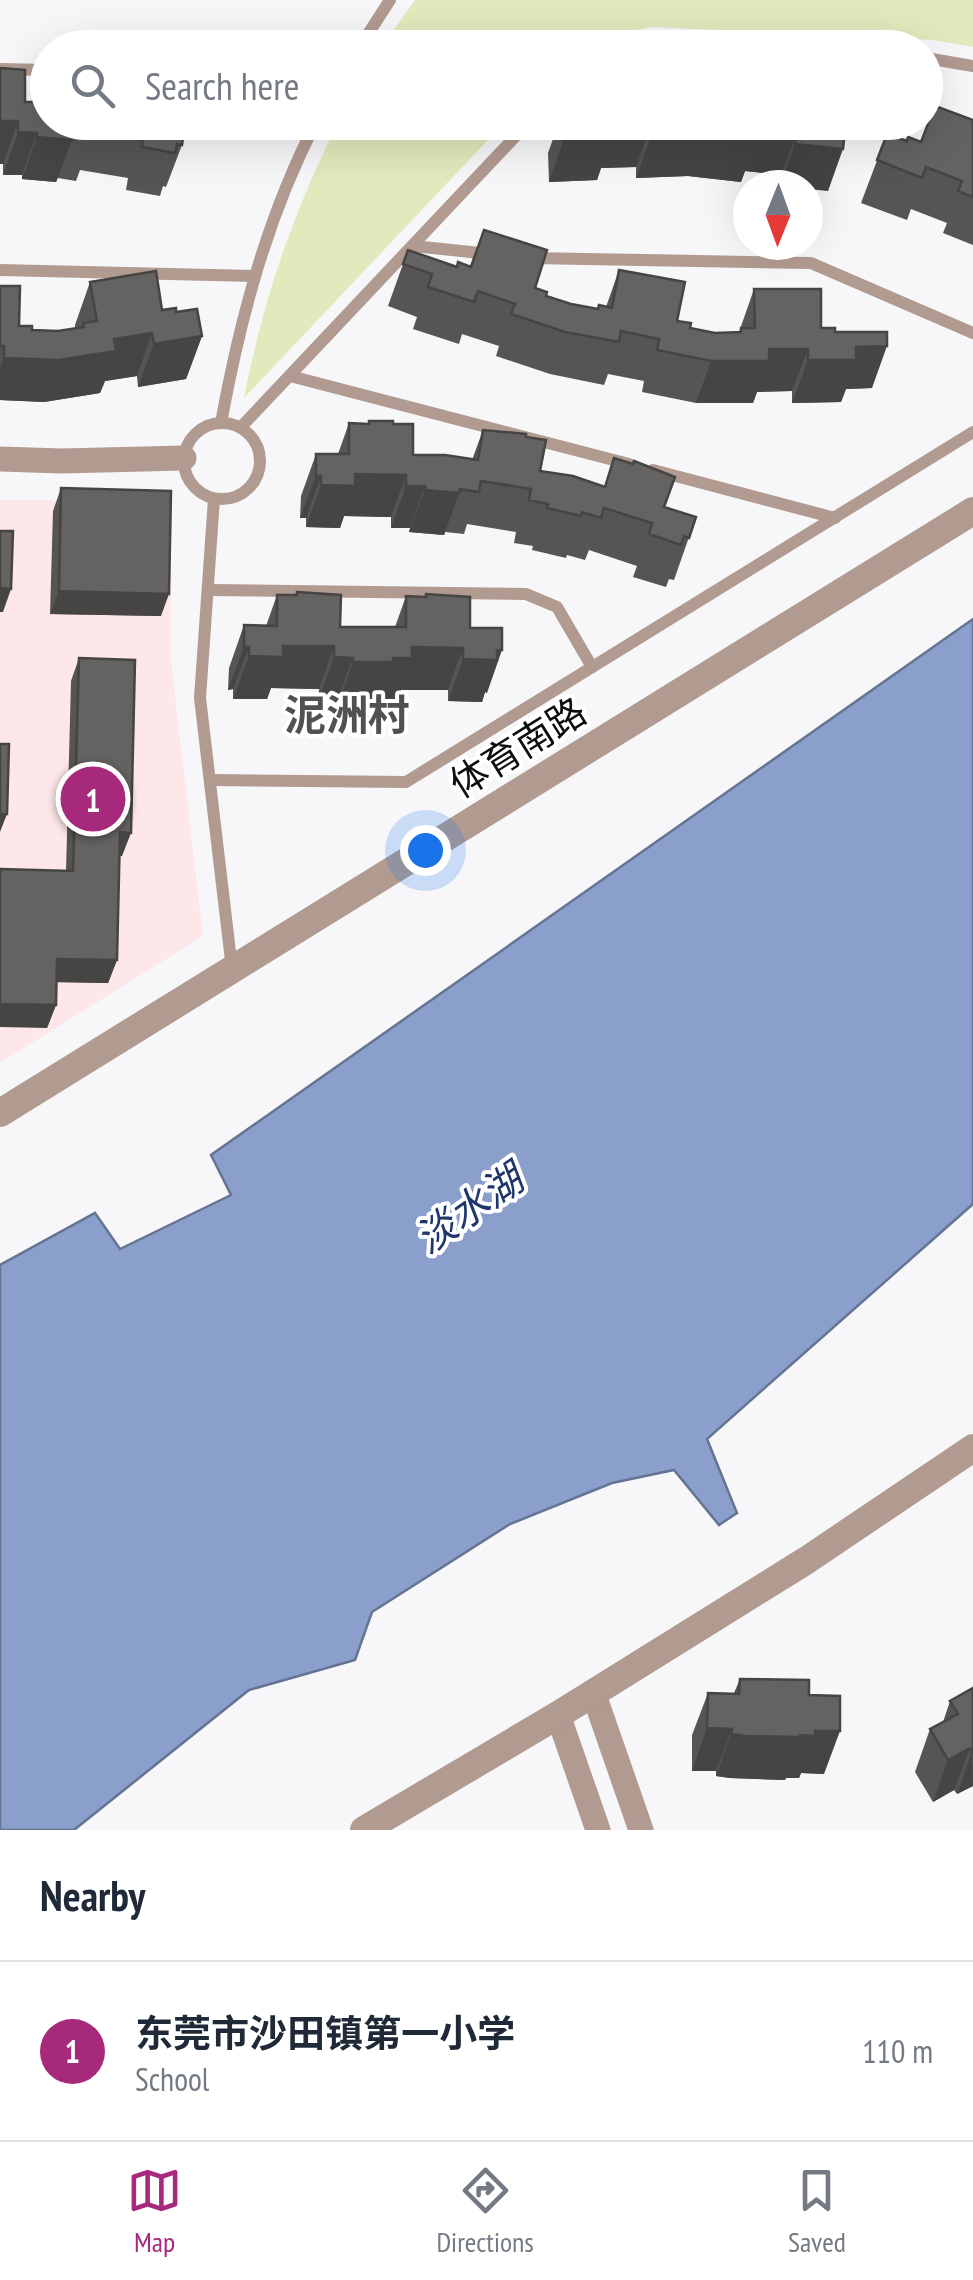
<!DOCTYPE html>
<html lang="en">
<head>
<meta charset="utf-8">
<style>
  body { margin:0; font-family:"PT Sans Narrow","Noto Sans SC",sans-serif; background:#f2f2f3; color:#1f2937 }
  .compass { position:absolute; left:733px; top:170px; width:90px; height:90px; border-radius:50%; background:#fff; box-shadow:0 10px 40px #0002; rotate:181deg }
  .you { position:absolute; left:425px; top:850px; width:35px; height:35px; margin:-25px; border:8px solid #fff; border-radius:50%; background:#1a73e8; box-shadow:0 0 0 15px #1a73e833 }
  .badge { display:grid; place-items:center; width:65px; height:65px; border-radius:50%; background:#a6297b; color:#fff; font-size:32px; font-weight:700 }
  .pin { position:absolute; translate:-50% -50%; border:5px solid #fff; box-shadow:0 2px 10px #0006 }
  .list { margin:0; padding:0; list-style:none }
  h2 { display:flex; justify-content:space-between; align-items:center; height:130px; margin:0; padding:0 40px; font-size:42px }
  h2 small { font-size:32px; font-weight:400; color:#747a83 }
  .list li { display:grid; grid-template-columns:65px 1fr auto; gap:30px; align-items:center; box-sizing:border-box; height:180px; padding:0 40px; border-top:2px solid #e0e1e3 }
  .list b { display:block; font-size:38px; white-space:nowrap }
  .list p { margin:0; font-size:32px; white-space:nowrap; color:#747a83 }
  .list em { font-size:32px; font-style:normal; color:#747a83 }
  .icon { flex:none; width:55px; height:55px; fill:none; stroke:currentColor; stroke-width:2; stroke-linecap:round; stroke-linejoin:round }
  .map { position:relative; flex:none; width:973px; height:1830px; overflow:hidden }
  .search { position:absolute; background:#fff; box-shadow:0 10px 40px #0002; left:30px; right:30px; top:30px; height:110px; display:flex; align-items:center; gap:25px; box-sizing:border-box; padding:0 35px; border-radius:55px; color:#747a83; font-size:38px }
  .sheet { height:310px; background:#fff }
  nav { display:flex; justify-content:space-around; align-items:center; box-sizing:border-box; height:140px; border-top:2px solid #e0e1e3; background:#fff; font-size:28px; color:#747a83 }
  nav a { display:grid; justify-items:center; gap:5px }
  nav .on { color:#a6297b }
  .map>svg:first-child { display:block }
  .education { fill:#fde7e8 }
  .green { fill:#e1eabc }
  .water { fill:#8a9fcb; stroke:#647492; stroke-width:2.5 }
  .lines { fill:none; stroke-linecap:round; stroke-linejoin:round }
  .service { stroke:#b19a90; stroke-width:12 }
  .minor { stroke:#b19a90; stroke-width:25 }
  .tertiary { stroke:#b19a90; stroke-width:28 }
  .wall { fill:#565553 }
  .shaded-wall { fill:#464544 }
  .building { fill:#646361; stroke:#464544; stroke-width:2.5 }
  .labels { text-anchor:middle; stroke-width:8; stroke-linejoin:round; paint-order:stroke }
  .street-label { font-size:38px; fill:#0d0e0e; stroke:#fff }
  .water-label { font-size:40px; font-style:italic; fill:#1f366c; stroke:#fff }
  .quarter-label { font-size:42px; font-weight:bold; fill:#505152; stroke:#fff }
</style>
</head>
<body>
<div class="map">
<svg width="973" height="1830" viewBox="0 0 973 1830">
  <rect width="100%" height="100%" fill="#f7f7f9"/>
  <path class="education" d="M0,500l171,1v160l32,275 -203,127z"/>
  <g class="green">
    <path d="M415,0h558v47l-41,-7 -279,-13 -37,7 -31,13h-203z"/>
    <path d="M338,123h166l-260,275c19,-98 49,-186 94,-275z"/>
  </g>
  <path class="water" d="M973,619v585l-266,235 30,74 -18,12 -45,-55 -62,13 -102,41 -138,88 -17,48 -106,30 -175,140h-74v-565l95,-52 25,36 111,-54 -20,-40z"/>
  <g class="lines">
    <g class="service">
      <path d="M359,48l31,-48"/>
      <path d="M644,48l11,-2 43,2"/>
      <path d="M926,58l47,8"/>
      <path d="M0,69l48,1"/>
      <path d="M413,246l77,8"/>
      <path d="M530,258l281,5 162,70"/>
      <path d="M0,270l254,6"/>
      <path d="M290,376l339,88"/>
      <circle cx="222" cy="461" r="38"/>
      <path d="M221,423c19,-104 46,-206 95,-301"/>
      <path d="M241,427l288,-305"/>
      <path d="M653,470l182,48"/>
      <path d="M214,499l-14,199 32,271"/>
      <path d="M208,590l318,4 31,13 35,60"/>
      <path d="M210,780l196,2 567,-350"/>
    </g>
    <g class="minor">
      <path d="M0,459l62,2 122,-3"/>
      <path d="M593,1692l48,138"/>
      <path d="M558,1715l40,115"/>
    </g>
    <g class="tertiary">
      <path d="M0,1113l973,-602"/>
      <path d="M364,1830l194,-115 249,-155 166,-112"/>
    </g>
  </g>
  <g class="wall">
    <path d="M0,68l25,34 156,20 1,23 -16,42 -3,-1 -3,10 -34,-6 2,-12 -48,-8 -4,11 -18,-3 -2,4 -34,-3v-4h-19v-11h-3z"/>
    <path d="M973,120v125l-30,-12 4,-10 -36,-14 -4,11 -46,-17 26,-69 19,7 15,1z"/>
    <path d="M559,122h287l-18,69 -20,-6h-28l1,-10 -36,-4 -4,11 -53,-6 -52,2v-11l-35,1 -4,12 -48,2 -1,-29z"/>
    <path d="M484,230l51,58 11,8 25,8 26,5 9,-2 13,-37 58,51 13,7 25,5 24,-1 15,-43 67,39 14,4 37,56 -26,1 -5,13 -49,1v-12l-35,1 -4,11h-57l-54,-11 2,-11 -36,-7 -4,11 -54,-11 -54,-18 3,-10 -37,-12 -3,10 -46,-15 4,-12 -29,-11 20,-56 49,16h13z"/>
    <path d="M90,282l72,28 14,2 26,24 -16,43 -48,8 -1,-11 -32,5 -5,12 -56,9 -44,-2v-114l19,40 13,4 26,1 17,-3v-3z"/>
    <path d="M369,421l24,3 20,31 59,5 11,-30 43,7 14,34 64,16 10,-29 50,49 32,10 -22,63 -5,-1 -3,8 -33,-10 4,-11 -48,-16 -4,10 -18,-5 -1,3 -34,-8 1,-4 -19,-3 2,-11 -49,-8 -3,10 -19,-2 -1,3 -35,-3 1,-4h-19v-11l-47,-1 -4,12 -34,-1v-9h-6l1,-22 15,-42h22l11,-31 19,1z"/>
    <path d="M61,488l100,128 -111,-2 3,-103z"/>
    <path d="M297,592l43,35h55l11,-31 19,1 1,-3 44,34 17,65 -2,-1 -3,10 -34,-1v-11h-47l-4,11 -18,-1 -2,5 -39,-1 -1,-4h-19l1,-11 -48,-1 -4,11h-34v-10l-5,1 1,-22 15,-43 22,1 11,-31h19z"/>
    <path d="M79,658l43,198h-3l-2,104 -9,23 -52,-1v23l-9,23 19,-157 5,-190z"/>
    <path d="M740,1679l69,16 15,79 -23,-1 -2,5h-13l-1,2 -55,-2 -14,-2v-5h-24v-36l16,-42h26z"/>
    <path d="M973,1688v98l-16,8 -3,-4 -21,12 -18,-30 15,-43 13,-7 7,-21z"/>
  </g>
  <g class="shaded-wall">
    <path d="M0,121h18l-15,43h-3z"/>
    <path d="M651,125l-15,42 -35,1 -4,12 -48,2 15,-43 48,-13z"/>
    <path d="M758,128l39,4 -16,43 -36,-4 -4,11 -53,-6 -52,2 15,-42z"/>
    <path d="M18,132l19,1 -15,42h-19z"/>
    <path d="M37,137l35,3 -16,42 -34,-3z"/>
    <path d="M795,144l48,5 -15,42 -20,-2v-4h-28z"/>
    <path d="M152,333l-15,43 -32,5 -5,12 -56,9 -44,-2v-32l4,-10z"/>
    <path d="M202,336l-16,43 -48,8 16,-43z"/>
    <path d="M887,346l-15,42 -26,1 -5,13 -49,1 16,-43 48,-13z"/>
    <path d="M769,349h39l-16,42 -35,1 -4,11h-57l15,-42z"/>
    <path d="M355,474l51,1 -15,42 -47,-1 -4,12 -34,-1 15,-42z"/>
    <path d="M316,476h5l-15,42h-6z"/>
    <path d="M406,486h19l-15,42h-19z"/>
    <path d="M425,490l34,3 -15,42 -35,-3z"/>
    <path d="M0,588l11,1 -8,23h-3z"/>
    <path d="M59,591l110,3 -8,22 -111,-2z"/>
    <path d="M283,646h51l-15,43 -48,-1 -4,11h-34l16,-43z"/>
    <path d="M244,647h5l-16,42 -5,1z"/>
    <path d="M412,647l51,1 -15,42h-47l-4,11 -18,-1 -2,5 -39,-1 15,-42z"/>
    <path d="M497,650h5l-15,43 -2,-1 -3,10 -34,-1 15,-42z"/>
    <path d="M334,657l19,1 -16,42h-19z"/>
    <path d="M0,814h7l-7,18z"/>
    <path d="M120,832l11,1 -9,23 -10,-1z"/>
    <path d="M57,959l60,1 -9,23 -60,-1z"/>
    <path d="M0,1004l56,1 -9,23 -47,-1z"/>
    <path d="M707,1728l25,1 -16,42h-24z"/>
    <path d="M815,1731h25l-16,43 -23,-1 -2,5h-13l-1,2 -55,-2 -14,-2 15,-42 69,1z"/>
    <path d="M970,1748l-16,42 -21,12 15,-42z"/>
    <path d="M972,1752l1,34 -16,8z"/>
  </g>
  <g class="building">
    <path d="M0,68l25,2v32h23v20h133l4,1 -3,22 -5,-1 -2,9 -33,-6 1,-11 -50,-8 -2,11 -18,-3 -1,4 -35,-3v-4l-19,-1v-11h-18z"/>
    <path d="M935,106l38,14v77l-15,-6 4,-10 -36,-14 -4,11 -45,-18 10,-26 20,7 1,-4 13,5z"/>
    <path d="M564,122h282l-3,27 -48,-5 2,-12 -39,-4 -1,12 -54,-6 -52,2v-11l-39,1 1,11 -49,2z"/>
    <path d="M484,230l63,20 -12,38 12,4 -1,4 25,8 27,5 1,-4 13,3 7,-38 66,12 -8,39 14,2 -1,5 25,5 26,-1v-4h14l-1,-39h67v39h14v4h52v14l-31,1v13h-48v-11h-39v12h-58l-54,-11 2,-11 -38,-8 -2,11 -54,-10 -54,-18 4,-10 -37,-13 -4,11 -46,-15 4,-13 -29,-10 5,-14 49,17 1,-5 13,5z"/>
    <path d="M156,271l6,39 14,-2v4l21,-3 5,27 -48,8 -2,-11 -38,6 2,12 -57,9 -55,-2v-12h-4v-60h20l-1,40h13v4l26,1 26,-4 -1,-4 14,-2 -7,-39z"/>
    <path d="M369,421h24v3h20v31h32l33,5 5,-30 43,4v3l20,3 -6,31 33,5 32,11 9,-29 19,6 1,-3 41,16 -11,30 32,10 -7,21 -5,-2 -3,9 -32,-11 3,-11 -48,-15 -3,10 -19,-6 -1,4 -34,-8 1,-4 -19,-4 2,-11 -50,-8 -2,11 -19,-3 -1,4 -34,-3v-4h-19v-11l-51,-1v12l-34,-1v-9h-5v-22h33v-31l20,1z"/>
    <path d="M61,488l110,3 -2,103 -110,-3z"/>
    <path d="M0,531h13l-2,58 -11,-1z"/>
    <path d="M297,592l44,3 -1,32h66v-31l20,1v-3l44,3v31h32v22h-5v10l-34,-1v-11l-51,-1v11h-19v4h-40v-4l-19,-1v-11h-51v11l-34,-1v-9h-5v-22l33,1v-31h20z"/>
    <path d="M79,658l56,2 -4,173 -11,-1 -3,128 -60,-1 -1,46 -56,-1v-135l73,2z"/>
    <path d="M0,744h9l-2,70h-7z"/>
    <path d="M740,1679l69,1v15l31,1v35h-25v5l-15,-1v2l-54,-1 -15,-2 1,-5 -25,-1 1,-35 31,1z"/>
    <path d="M973,1688v64l-3,-4 -22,12 -18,-31 28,-15 -8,-13z"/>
  </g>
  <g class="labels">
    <g class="street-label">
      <text transform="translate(518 748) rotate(-32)" y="13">体育南路</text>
    </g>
    <g class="water-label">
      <text transform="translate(469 1209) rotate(-35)" y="14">淡水湖</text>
    </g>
    <g class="quarter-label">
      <text x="347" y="730">泥洲村</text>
    </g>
  </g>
</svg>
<svg class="compass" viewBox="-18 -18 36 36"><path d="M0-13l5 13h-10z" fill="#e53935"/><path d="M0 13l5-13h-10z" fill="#747a83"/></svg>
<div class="you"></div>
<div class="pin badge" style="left:93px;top:799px">1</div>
<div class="search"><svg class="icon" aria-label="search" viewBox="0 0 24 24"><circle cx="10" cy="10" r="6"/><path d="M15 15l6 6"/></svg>Search here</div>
</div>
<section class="sheet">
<h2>Nearby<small></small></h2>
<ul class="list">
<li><span class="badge">1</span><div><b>东莞市沙田镇第一小学</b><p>School</p></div><em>110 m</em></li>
</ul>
</section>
<nav>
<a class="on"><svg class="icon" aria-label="map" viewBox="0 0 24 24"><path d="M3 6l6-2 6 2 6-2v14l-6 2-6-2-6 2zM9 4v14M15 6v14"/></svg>Map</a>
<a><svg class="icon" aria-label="directions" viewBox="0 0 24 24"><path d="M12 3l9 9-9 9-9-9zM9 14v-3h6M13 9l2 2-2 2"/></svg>Directions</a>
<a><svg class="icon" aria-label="saved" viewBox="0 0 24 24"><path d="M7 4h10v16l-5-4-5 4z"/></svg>Saved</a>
</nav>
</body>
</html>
